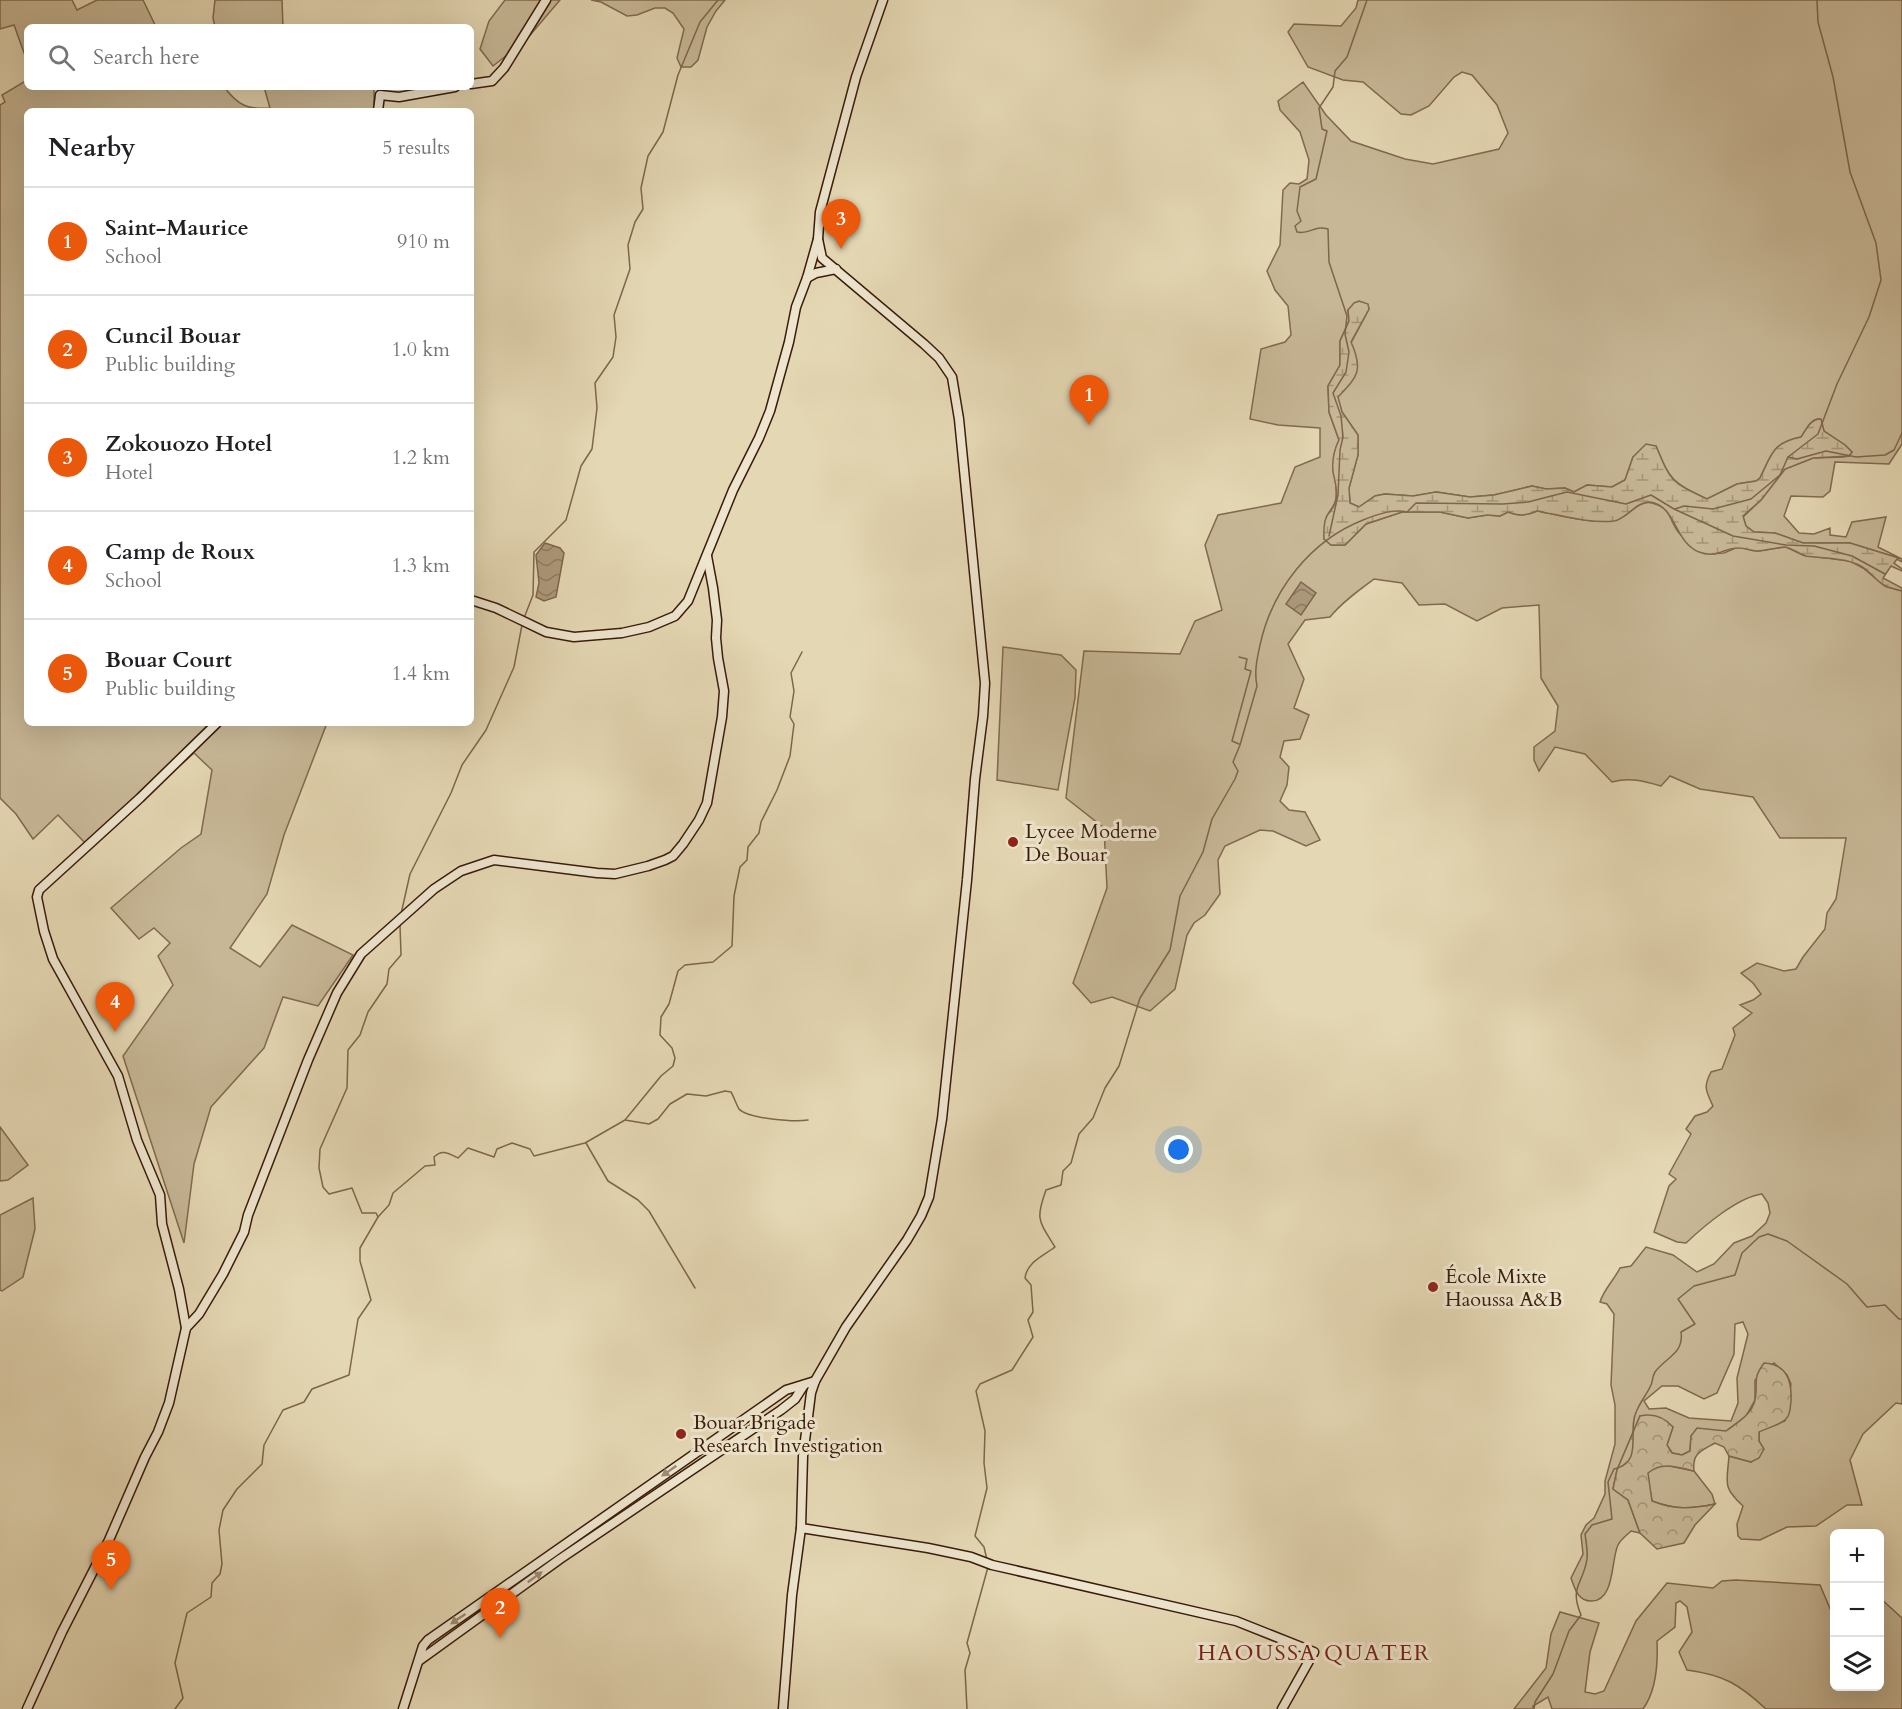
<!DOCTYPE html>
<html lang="en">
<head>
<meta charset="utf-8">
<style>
  body { margin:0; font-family:Cardo,serif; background:#f2f2f2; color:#202124 }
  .controls { position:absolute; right:18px; bottom:18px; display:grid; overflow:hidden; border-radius:9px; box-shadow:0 6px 24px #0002 }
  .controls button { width:54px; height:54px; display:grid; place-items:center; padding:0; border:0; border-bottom:2px solid #e0e0e0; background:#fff; color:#202124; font:30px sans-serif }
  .you { position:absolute; left:1179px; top:1150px; width:21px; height:21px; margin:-15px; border:4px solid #fff; border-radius:50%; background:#1a73e8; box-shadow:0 0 0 9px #1a73e833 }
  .badge { display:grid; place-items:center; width:39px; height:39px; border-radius:50%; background:#ea580c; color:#fff; font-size:20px; font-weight:700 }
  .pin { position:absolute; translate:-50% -50px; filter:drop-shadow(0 2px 3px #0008) }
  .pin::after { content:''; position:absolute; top:32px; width:21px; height:18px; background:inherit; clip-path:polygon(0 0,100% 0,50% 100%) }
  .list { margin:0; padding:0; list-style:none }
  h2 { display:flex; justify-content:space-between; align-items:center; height:78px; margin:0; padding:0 24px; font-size:26px }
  h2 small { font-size:20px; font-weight:400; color:#757577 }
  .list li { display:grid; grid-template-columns:39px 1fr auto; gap:18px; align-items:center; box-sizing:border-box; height:108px; padding:0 24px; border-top:2px solid #e0e0e0 }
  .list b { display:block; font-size:22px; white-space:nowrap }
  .list p { margin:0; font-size:20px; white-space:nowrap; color:#757577 }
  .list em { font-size:20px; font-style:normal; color:#757577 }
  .icon { flex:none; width:33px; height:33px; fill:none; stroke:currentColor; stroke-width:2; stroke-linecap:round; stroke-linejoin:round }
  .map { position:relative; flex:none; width:1902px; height:1709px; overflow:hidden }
  .search { position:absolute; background:#fff; box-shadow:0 6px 24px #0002; left:24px; top:24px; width:450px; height:66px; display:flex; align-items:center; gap:15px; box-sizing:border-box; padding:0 21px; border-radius:9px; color:#757577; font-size:22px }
  .panel { position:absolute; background:#fff; box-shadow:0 6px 24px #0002; left:24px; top:108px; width:450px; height:618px; border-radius:9px }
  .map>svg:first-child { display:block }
  .grass { fill:#c7b796; stroke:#816950; stroke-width:1.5; fill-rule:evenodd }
  .forest { fill:url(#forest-crowns); stroke:#816950; stroke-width:1.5 }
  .wetland { fill:url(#wetland-marsh); stroke:#816950; stroke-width:1.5 }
  .water { fill:url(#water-waves); stroke:#7e654c; stroke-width:1.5 }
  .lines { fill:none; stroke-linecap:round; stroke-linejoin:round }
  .stream { stroke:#7e654c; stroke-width:1.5 }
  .secondary-casing { stroke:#3b1b09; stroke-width:11 }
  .secondary { stroke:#ede5ce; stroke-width:8 }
  .oneway { fill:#9d8a75 }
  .poi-dot { fill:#8f2418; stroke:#ede5ce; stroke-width:2 }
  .labels { text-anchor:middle; stroke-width:6; stroke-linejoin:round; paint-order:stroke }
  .poi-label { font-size:20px; fill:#3b1b09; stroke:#ede5ce; text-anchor:start }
  .quarter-label { font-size:22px; letter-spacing:1.5px; fill:#7a1f14; stroke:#ede5ce }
</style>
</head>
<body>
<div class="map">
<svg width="1902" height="1709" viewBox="0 0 1902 1709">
  <defs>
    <pattern id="forest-crowns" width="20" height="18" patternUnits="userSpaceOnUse" patternTransform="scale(1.5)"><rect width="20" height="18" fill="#c7b796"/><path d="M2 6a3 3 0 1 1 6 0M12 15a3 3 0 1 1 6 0" fill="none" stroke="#a39479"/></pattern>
    <pattern id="wetland-marsh" width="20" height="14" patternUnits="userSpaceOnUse" patternTransform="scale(1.5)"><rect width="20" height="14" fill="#c7b796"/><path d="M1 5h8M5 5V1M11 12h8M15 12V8" fill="none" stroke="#a39479"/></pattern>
    <pattern id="water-waves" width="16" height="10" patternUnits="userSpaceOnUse" patternTransform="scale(1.5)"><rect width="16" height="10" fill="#ab9779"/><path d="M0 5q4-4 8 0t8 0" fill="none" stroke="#8c7a61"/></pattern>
  </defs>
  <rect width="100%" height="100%" fill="#e4d7b3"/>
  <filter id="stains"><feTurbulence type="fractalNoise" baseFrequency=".00333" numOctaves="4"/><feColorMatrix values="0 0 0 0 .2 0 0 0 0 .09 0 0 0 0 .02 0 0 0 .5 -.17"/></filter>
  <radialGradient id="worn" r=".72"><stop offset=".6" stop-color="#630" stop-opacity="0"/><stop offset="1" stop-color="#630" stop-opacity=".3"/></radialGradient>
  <g class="grass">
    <path d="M0,0h72l5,10 20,-10h46l13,27h-129v34l-13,-36 -14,4z"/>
    <path d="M215,0h67l1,27h-68l-2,-9z"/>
    <path d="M505,0h55l-34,40 -33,26 -13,-17 9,-28z"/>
    <path d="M591,0h134l-9,11 -9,16 -9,33 -7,7h-10l-4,-9 7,-29 -11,-16 -8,-5h-10l-18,7 -10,1 -26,-14z"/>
    <path d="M1358,0h544v444l-13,20 -54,-2 -5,29 -7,6 -32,-1 -7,20 15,17 15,1 16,-6v7l16,2 6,-15 34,-5 -8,30 24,12 -52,-16h-47l-28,-10 -21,-1 -8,-6 -3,-9 18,-17 24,-31 28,-11 30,-1 6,-1 3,-4 -7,-7 -21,-14 -4,-12c-9,-1 -14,11 -19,18 -29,6 -29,17 -41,41l-4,3 -19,3 -30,15c-35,-17 -36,-17 -51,-53l-23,11 -8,23 -13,7 -25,-2 -13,7 -9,-4 -19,1 -14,-3 -38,9 -24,2 -33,-5 -24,4 -28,-2 -10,2 -16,11 -9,-4 -1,-15 9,-33v-20l-16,-23 -5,-15c19,-19 26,-29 14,-54l18,-34 -21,1 1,11 -9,20v24l-12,21 1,26 10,28c-11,23 -1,36 -3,58 -1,9 -8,13 -10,21 -2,6 -1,14 -2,20l7,6h14l21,-21 36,-12h38l28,6 19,-3 13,1 8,-4c11,4 18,4 29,-1 20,4 59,14 79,9 12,-3 23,-21 36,-17 20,5 17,18 27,30 6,7 23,16 31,21l14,-1 14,-6 19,4 29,-4 17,8 47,6 13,7 22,18 17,5v813l-6,-1 -33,31 -13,26 12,45h-15l-31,21 -29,1 -27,13 -19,-1 -3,-3 -1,-12 6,-18c-21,-19 -16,-23 -14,-50l22,6 8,-21v-10l26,-10 6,-37 -4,-9 -13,-12 -19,17v20l-9,16 -20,15 -35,5 -1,15 -8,4 -10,-2 -5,-8 6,-18 -33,-11 -23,54 -4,19 15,11 12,33 -9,-2c-4,4 -11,9 -13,14 -7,14 -3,57 -27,56 -13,0 -16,-12 -20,-23l12,-24 -2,-19 5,-10 8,-7 11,-24v-13l10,-37v-39l-4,-20 3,-71 -7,-10 -7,-2c4,-13 14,-22 20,-34l11,-2 15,-19 27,8 24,17 17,-8 20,-21 18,-7 14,-13 4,-10 -2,-10 -6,-9c-24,3 -58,32 -76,49l-9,-1 -23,-10 15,-46 7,-7 -7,-5 22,-40 -5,-5 9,-13 12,-4 6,-6c-7,-15 -10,-19 -2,-34l11,-3 13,-34 -2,-7 19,-15 -12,-8 13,-5 8,-6 -8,-11 -12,-10 16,-10 27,8 12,-2 7,-12 22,-28 2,-16 9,-14 10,-61h-66l-27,-41 -53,-8 -30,-13 -9,10c-17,-5 -31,-9 -49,-4l-27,-28 -30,-7 -16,24 -5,-11v-13l21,-16 3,-25 -17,-28 -2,-73 -37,3 -25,13 -32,-17 -26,1 -17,-22 -28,-4c-15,11 -33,24 -44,38l-25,3 -17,24 16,35 -10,29 15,7 -9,24 -16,2 -4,16 9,10 -2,18 -7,16 9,9 16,2 15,28 -14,6 -33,-15 -13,-1 -35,16 -7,14 2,34 -15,21 -11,8 -7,12 -12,54 -25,22 -38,-14 -21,6 -18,-20 34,-95 -3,-60 -38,-30 18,-147 96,3 15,-33 27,-11 -17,-65 13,-30 63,-12 14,-36 25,-10v-29l-42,-3 -28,-6 11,-70 24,-7 6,-7 -3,-29 -13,-16 -8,-19 13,-26 3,-55 7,-7 9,1 8,-5 2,-19 -9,-28 -20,-22 -2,-9 25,-19 23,33 25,26 54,18 28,5 66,-15 9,-16 -11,-28 -25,-30 -10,-3 -8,5 -25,29 -18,9 -10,-1 -38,-32 -20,-2 -35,-13 -20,-35 6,-8 47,2 15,-18zM1743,1322l5,12 -11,44 1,25 -7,18 -42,-3 -23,-10 -17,1 -5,-8 18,-15h16l26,13 13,-6 17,-39 1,-30z"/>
    <path d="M27,80v7h161l2,2 34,-2c14,18 23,23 46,21l-6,-21h110v24h-347v612h300l-43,112 -17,59 -37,54 30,19 32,-42 61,30 -35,51 -35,-9 -19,51 -53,59 -17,57 -10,79 -61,-187 50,-71 -15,-29 12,-13 -16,-15 -15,11 -28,-31 70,-60 20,-14 11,-64 -18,-17 -105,94 -31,-32 -25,24 -17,-25 -16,-16v-693l5,-3 -3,-7z"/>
    <path d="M1003,647l58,8 15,15 -1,28 -17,92 -61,-10z"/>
    <path d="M0,1127l28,38 -20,15 -8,1z"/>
    <path d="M33,1198l2,31 -12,48 -21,14 -2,-1v-75z"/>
    <path d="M1665,1465l29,6 18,23 3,10c-25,5 -39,6 -63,-3l-5,-28 8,-6z"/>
    <path d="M1736,1580l84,5 14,33v68h46v-88l22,20v91h-136c-27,-25 -42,-34 -79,-39l-8,-18 13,-20 -5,-25 -7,-6 -4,2 -1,24 -18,14c1,22 0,49 -14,68h-91l-4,-12 -15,9v3h-19l32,-41 5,-34 9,-22 39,11 -9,29 -5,40 10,2 9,-3 32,-70 31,-38 46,5 9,-7z"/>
  </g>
  <path class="forest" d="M1764,1363c23,1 28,18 27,38 -1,6 0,13 -5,18 -6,6 -19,9 -27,13v9l5,8 -5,9 -8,4 -22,-6 -5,-9 -9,-4c-14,8 -23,10 -21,28 -17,-4 -32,-10 -46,2l4,28c23,9 39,8 63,3l-20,21 -11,18 -27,6 -17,-16 -12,-33 -15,-11 4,-19 23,-54c13,-3 24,1 33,11l-6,18 5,8 10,2 8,-4 1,-15 6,-8 29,3c11,-8 26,-17 29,-31 4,-18 -4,-19 9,-37z"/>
  <path class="wetland" d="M1359,301l9,3 1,5 -18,33c13,29 6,35 -13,55l4,15 16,23v20l-9,33 1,15 9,4 16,-11 10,-2 28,2 23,-4 34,5 24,-2 38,-9 14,3 19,-1 9,4 13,-7 25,2 13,-7 8,-23 13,-13 10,2c15,36 15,36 51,53l30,-15 19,-3 4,-3c12,-24 12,-35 41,-41 5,-7 10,-19 20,-18l3,12 21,14 7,7 -3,4 -36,2 -28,11 -24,31 -18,16 3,10 8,6 21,1 28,10h47l52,16v3l-5,-3 -3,4 8,6v2l-11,-5 -8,12 19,10v3c-5,-2 -13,-3 -17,-5 -8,-5 -14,-13 -21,-18 -17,-11 -39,-9 -58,-12 -7,-2 -14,-8 -21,-9 -9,0 -19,4 -28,4 -6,0 -12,-3 -18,-3 -14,-1 -22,11 -40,4 -25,-10 -23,-47 -49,-50 -13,-1 -24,17 -36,19 -23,3 -54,-6 -77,-10 -11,5 -18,5 -29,1l-8,4 -13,-1 -19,3 -28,-6h-38l-36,12 -21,21h-14l-7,-6c0,-7 -1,-17 3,-23 3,-6 8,-8 9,-16 2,-10 -1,-18 -3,-28 -1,-10 1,-22 6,-32l-10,-28 -1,-26 12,-21v-24l9,-20 -1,-11 6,-7z"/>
  <g class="water">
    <path d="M545,543l15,5 4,5 -8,44 -12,4 -8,-4 3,-14 -3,-28z"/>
    <path d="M1301,582l15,11 -15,22 -15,-11z"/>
  </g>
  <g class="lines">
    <g class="stream">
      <path d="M1788,457l9,2 29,-8 30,6 29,-2 9,-5 8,-17"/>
      <path d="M1675,509l9,-3 29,3 38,-10 29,-24 8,-18 30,-23 19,-50 32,-67 12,-37 -5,-37 -26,-71 -17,-95 -15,-55 -1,-22"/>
      <path d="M1329,536l9,-41 2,-45 3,-13 -2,-21 -8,-23 13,-21 3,-20 -4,-18 2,-18 -18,-54 -1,-33c-15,-4 -18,6 -31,3l-2,-6 6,-5 -4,-10 3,-24 16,-8 11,-48 -5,-2 -3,-21 14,-21 2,-16 12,-14 20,-57"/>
      <path d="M524,618l9,-23 1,-43 32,-32 15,-54 11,-17 5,-41 -2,-25 18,-26 3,-20 -2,-22 16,-46 -2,-24 7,-23 8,-13 -2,-21 7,-32 15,-24 15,-57 22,-53 18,-22"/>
      <path d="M1239,657l8,2 -2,10 6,2 -19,70 7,3"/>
      <path d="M401,914l9,-40 41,-81 11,-28 24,-35 28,-63 8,-42"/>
      <path d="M625,1120l24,4 9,-5 12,-15 17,-10 19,2 19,-5 6,1c3,5 5,12 8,17 9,10 56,13 69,11"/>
      <path d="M586,1143l22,38 30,19 11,11 46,77"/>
      <path d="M378,1217l-2,-4h-14l-10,-25 -23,6 -6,-7 -4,-19 1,-19 27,-61 1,-38 12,-15 8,-23 19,-28 2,-15 12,-14 -1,-30"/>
      <path d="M987,1560l-3,-13 -9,-11 12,-48 -3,-25 1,-32 -9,-40 4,-7 32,-14 21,-33 -5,-17 5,-8 -2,-27 -6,-7c2,-16 18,-22 30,-31 -16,-26 -20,-27 -9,-57l15,-5 2,-14 8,-8 8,-29 14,-16 12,-30 14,-22 21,-68 30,-48 10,-54 23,-44 9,-33 23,-40 3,-8 -5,-9 7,-17 17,-59c-3,-14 0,-27 3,-41 12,-55 50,-104 103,-125 15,-6 29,-11 44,-8l9,-9 87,1 25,-2 39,-10 59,12 25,-9 23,14 59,27 53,9 28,1 38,10 33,18"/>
      <path d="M175,1709l8,-11 -8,-35 12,-50 24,-16 1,-14 8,-9 2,-10 -3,-34 4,-20 14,-21 25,-25 2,-19 19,-35 21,-8 8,-13 37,-14 9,-56 13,-19 -11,-39v-13l18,-31 11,-12 4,-12 32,-27 10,-1 -1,-8c8,-8 14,-4 24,1l10,-10 26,9 3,-8 15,-6 18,6 4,7 51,-13 40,-23 36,-44 12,-10 2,-8 -3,-10 -12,-13 1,-18 8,-13 9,-33 7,-6 28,-3 19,-16 2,-50 6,-29 7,-7 1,-13 11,-14 2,-11 16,-32 13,-34 4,-32 -4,-7 4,-26 -3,-18 11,-21"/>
      <path d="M967,1709l-2,-39 5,-17 -3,-10 21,-76"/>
      <path d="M1534,1709l1,-7 18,-28 16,-43 12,-16c-12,-29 2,-30 6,-56 1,-8 -1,-17 -2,-25l7,-9 20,-6 -4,-37 6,-13c31,-7 12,-38 23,-59 4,-9 10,-16 14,-25 2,-4 1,-8 4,-13 11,-15 29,-18 26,-40l14,-8 -17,-25 16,-13 41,-11 7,-22 17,-16 9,-3 19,7 60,43 20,23 18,-2 14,14h3"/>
    </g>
    <g class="secondary-casing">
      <g id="secondary">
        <path d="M471,84l21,-3 12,-13 42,-68"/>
        <path d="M378,111l2,-16 19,2 56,-10"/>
        <path d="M807,278l9,-5 20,-4"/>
        <path d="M471,600l25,8 50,24 28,5 48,-4 27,-6 26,-11 13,-15 45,-111 26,-52 11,-27 19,-69 7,-35 11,-29 11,-39"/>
        <path d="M186,1328l-7,-39 -17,-65 -2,-29 -23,-55 -19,-64 -65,-117 -9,-28 -7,-34 2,-7 101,-92 77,-75"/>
        <path d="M801,1528l127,20 43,9 21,8 244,56 78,31 -32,57"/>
        <path d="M420,1660l140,-101 221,-149 14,-11 9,-14"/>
        <path d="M27,1709l35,-77 47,-92 36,-83 13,-25 11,-29 17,-75 13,-14 24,-40 21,-42 4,-17 60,-155 29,-67 24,-39 73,-65 27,-18 33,-11 103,13 18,1 33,-8 17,-6 8,-4 10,-12 16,-24 8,-17 15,-86 2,-26 -6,-33 -2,-20 1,-18 -4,-32 -6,-32"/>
        <path d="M403,1709l20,-63 5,-6 358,-250 29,-9"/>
        <path d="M783,1709l9,-114 9,-67 2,-72 8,-63 4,-12 31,-54 61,-87 14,-24 8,-19 13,-78 25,-239 8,-101 8,-63 2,-33 -26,-264 -7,-42 -13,-19 -15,-14 -102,-86 -4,-19 2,-27 36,-135 27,-77"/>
      </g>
    </g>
    <use href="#secondary" class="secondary"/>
  </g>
  <defs><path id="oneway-solid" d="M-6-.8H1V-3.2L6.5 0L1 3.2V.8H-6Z" transform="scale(1.5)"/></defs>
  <g class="oneway">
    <use href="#oneway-solid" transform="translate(669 1471) rotate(145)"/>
    <use href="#oneway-solid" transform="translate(535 1577) rotate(-36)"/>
    <use href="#oneway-solid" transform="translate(458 1619) rotate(146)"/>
  </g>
  <g class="poi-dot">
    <circle cx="1013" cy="842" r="6"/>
    <circle cx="1433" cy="1287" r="6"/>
    <circle cx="681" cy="1434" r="6"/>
  </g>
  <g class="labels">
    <g class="poi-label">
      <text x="1025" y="838">Lycee Moderne<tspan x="1025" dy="23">De Bouar</tspan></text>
      <text x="1445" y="1283">École Mixte<tspan x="1445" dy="23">Haoussa A&amp;B</tspan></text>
      <text x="693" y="1429">Bouar Brigade<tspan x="693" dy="23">Research Investigation</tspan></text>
    </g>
    <g class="quarter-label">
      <text x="1314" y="1660">HAOUSSA QUATER</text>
    </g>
  </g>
  <rect width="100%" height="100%" filter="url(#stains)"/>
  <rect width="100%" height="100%" fill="url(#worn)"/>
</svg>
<div class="controls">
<button>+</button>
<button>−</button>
<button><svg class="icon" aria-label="layers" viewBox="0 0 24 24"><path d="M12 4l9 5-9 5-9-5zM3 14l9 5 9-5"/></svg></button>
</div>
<div class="you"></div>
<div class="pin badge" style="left:1089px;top:425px">1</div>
<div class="pin badge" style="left:500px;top:1638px">2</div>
<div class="pin badge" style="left:841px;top:249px">3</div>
<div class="pin badge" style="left:115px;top:1032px">4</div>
<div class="pin badge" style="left:111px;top:1590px">5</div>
<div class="search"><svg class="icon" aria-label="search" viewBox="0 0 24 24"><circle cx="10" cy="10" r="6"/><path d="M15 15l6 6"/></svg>Search here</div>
<section class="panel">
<h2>Nearby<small>5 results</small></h2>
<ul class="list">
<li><span class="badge">1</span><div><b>Saint-Maurice</b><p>School</p></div><em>910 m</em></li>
<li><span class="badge">2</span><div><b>Cuncil Bouar</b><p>Public building</p></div><em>1.0 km</em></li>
<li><span class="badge">3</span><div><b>Zokouozo Hotel</b><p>Hotel</p></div><em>1.2 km</em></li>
<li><span class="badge">4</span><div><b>Camp de Roux</b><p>School</p></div><em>1.3 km</em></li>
<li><span class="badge">5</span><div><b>Bouar Court</b><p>Public building</p></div><em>1.4 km</em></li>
</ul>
</section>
</div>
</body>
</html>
